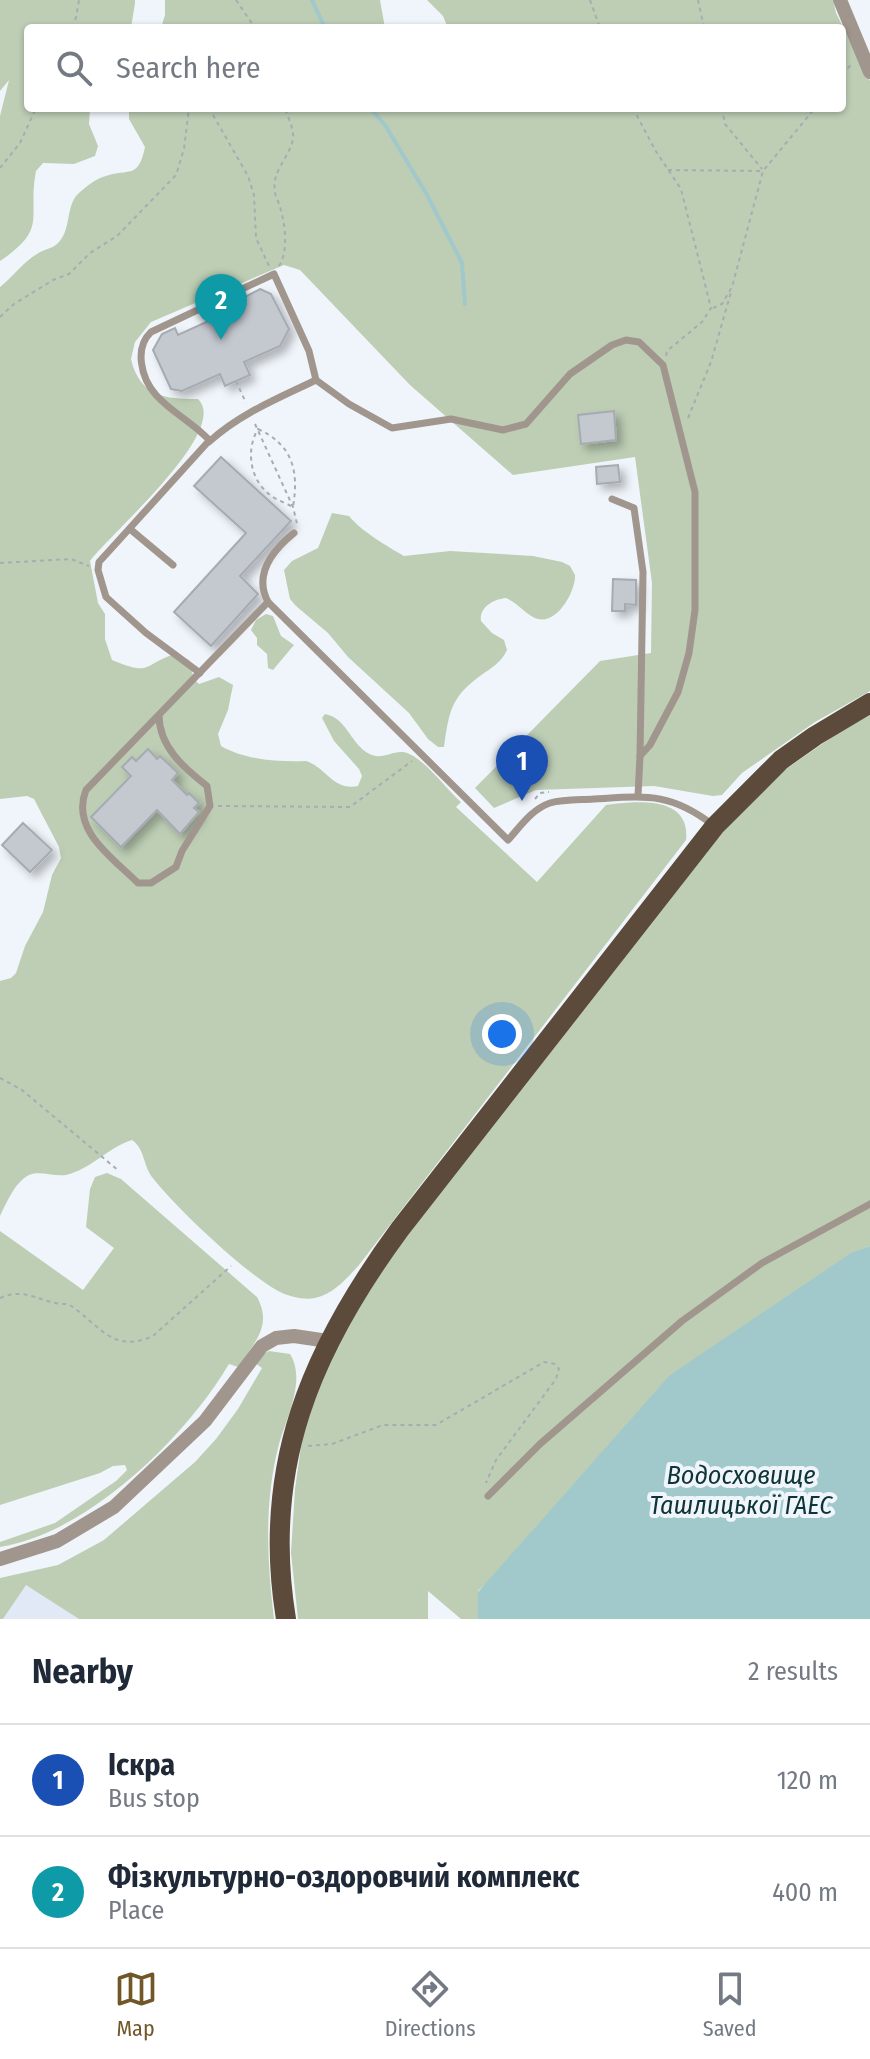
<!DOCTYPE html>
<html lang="en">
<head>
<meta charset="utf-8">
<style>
  body { margin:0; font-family:"Fira Sans Condensed",sans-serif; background:#f6f6f7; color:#1f2937 }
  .you { position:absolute; left:502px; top:1034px; width:28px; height:28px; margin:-20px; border:6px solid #fff; border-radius:50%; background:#1a73e8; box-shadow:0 0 0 12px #1a73e833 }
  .badge { display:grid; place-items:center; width:52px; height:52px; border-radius:50%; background:#715628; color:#fff; font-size:26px; font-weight:700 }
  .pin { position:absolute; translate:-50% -66px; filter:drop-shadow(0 2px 4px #0008) }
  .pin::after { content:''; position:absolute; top:42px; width:28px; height:24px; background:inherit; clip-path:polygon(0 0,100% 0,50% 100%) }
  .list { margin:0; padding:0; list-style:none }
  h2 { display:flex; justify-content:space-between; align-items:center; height:104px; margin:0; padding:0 32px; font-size:34px }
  h2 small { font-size:26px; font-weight:400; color:#747a83 }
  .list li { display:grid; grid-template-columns:52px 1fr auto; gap:24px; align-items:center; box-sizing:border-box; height:112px; padding:0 32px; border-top:2px solid #e0e1e3 }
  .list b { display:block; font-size:30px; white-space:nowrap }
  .list p { margin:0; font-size:26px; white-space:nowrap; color:#747a83 }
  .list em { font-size:26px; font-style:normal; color:#747a83 }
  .icon { flex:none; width:44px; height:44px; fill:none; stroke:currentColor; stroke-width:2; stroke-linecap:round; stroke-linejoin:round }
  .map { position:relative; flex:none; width:870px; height:1619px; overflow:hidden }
  .search { position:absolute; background:#fff; box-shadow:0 2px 6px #0004; left:24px; right:24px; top:24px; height:88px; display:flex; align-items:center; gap:20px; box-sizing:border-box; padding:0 28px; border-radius:8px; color:#747a83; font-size:30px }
  .sheet { height:328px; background:#fff }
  nav { display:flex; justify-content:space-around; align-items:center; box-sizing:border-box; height:112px; border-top:2px solid #e0e1e3; background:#fff; font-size:22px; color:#747a83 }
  nav a { display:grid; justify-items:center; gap:4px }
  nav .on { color:#715628 }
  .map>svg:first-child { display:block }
  .built { fill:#e0e9f5 }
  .green { fill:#bdceb5 }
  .water { fill:#a1c8cb }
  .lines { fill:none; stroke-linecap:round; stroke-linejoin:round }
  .stream { stroke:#a1c8cb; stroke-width:4 }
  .building { fill:#c4c8cf; stroke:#a6abb1; stroke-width:2; filter:url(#shadow) }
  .path { stroke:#a8acb1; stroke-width:2; stroke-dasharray:4 4; stroke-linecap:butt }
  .service { stroke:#a1968d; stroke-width:7 }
  .minor { stroke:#a1968d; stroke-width:14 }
  .primary { stroke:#5c4a3a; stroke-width:20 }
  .labels { text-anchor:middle; stroke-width:8; stroke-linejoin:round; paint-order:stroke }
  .water-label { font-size:26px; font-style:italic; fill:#0d3437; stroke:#f0f5fb }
</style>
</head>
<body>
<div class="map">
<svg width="870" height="1619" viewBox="0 0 870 1619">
  <defs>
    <filter id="shadow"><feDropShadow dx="5.5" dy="5.5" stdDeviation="4" flood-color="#0004"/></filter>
  </defs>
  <rect width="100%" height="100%" fill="#f0f5fb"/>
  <path class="built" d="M26,1584l53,35h-76z"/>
  <g class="green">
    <path d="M0,0h135v3l-4,25h-103v80h62l-1,16 9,22 -3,10 -21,8 -31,-1 -7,8c-9,48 13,57 -36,90v-145l9,-36 -9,11z"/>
    <path d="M165,0h215l5,28h-224l4,-13z"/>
    <path d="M427,0h406l3,13 34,68v610l-55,31 -73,51 -20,22 -9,1 -59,-10 -118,4 -42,18 -19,-20 125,-127 51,-8 1,-70 -17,-126 -122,18 -103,-90 -110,-115 -16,-5 -133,57 -16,20 -4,17c9,38 34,40 67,40 33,31 -88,135 -108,162l8,42 7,11v25l7,21c40,17 31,4 63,-6l14,6 5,19 5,5 20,-7 14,8 -5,25 -10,24 3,12c24,14 58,16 85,15 21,7 27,30 52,25l4,-10 -3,-7 -25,-28 -12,-23 3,-4c21,4 25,27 41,38 15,10 23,-1 37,0 18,2 44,38 58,50l-5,5 81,75 69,-77c30,-4 85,-10 80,35l-327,425c-12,13 -25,29 -44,33 -12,2 -24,-1 -35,-6 -33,-17 -105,-85 -128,-115 -9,-12 -7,-28 -20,-37 -23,7 -41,29 -66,35 -12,2 -27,-5 -37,0 -14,7 -22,27 -29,41v-235l11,-3 5,-5 9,-27 18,-34 9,-37 9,-17 -2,-11 -25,-48 -7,-3 -27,3v-512c13,-10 23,-25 37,-33 7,-5 16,-5 22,-12 13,-14 6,-38 21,-50 7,-6 17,-14 26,-16 23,-8 32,4 39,-29l-16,-28v-11h713v-80h-394l-5,-12z"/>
    <path d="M332,513l17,3c12,15 38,30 55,40l46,-5 83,5 29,6 8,4 5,9c1,15 -17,49 -37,44 -11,-3 -20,-16 -32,-21 -12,1 -27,9 -25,23l11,12 12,7 3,10c-6,13 -16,18 -27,26 -30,22 -31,37 -36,71h-6l-10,-8 -19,-26 -61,-56 -20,-24 -32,-27 -6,-7 -6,-29 8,-9 26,-13z"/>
    <path d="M266,614l7,2 8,20 13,9 -21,25 -5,-2 -1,-14 -10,-9v-7l-6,-8 5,-10z"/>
    <path d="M870,714v532l-19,8 -373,337v28h-17l-33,-28v28h-130l-7,-66 4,-64 9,-64 20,-55 59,-109 235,-303 126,-151 29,-29 78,-54z"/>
    <path d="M107,1173l14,6 136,118c16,29 -3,46 -19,70l-9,-3c-44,74 -141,169 -229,183v-5l55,-19 61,-42 11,-11 -2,-5 -12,1 -13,7 -100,32v-274l83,59 31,-42 -28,-21 4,-38 5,-12z"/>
    <path d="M269,1351l21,3c17,27 -5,66 -12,94 -14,56 -11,115 -4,171h-195l-53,-34 -23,34h-3v-41l58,-13 46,-25 91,-78 21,-23 22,-30 24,-41 -7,-5 5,-7z"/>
  </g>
  <path class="water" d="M870,1246v373h-392v-27l192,-217 181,-122z"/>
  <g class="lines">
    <g class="stream">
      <path d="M312,0l13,28"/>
      <path d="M370,108l15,17 42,70 35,68 3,41"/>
    </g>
  </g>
  <g class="building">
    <path d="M260,289l11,5 18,35 -9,17 -36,16 6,13 -25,11 -5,-12 -38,17 -11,-2 -18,-39 9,-16 13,-6 3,7 68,-31 -3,-6z"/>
    <path d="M614,411l2,29 -35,4 -3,-29z"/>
    <path d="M221,457l70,64 -51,55 18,18 -47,52 -37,-34 72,-79 -52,-47z"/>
    <path d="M618,465l2,17 -23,2 -1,-17z"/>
    <path d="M613,579l23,1v25l-11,-1v7h-13z"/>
    <path d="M148,749l9,10 3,-3 18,17 -6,7 15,15 2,-2 10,10 -5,5 5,4 -19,22 -23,-24 -36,37 -30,-30 40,-41 -9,-9 10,-10 4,4z"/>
    <path d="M23,823l29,27 -22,22 -28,-27z"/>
  </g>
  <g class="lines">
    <g class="path">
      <path d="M236,0l19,28"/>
      <path d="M590,0l10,28"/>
      <path d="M698,0l6,28"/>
      <path d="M74,28l5,-28"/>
      <path d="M842,74l10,-10"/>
      <path d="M209,108l39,68 6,19 2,43 13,28"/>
      <path d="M633,108l22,42 26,39 30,119 -9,14 -35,29 -1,5"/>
      <path d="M722,108l3,16 37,45"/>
      <path d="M0,168l20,-25 16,-35"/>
      <path d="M668,170l94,1"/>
      <path d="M279,266c10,-15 6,-45 0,-62 -1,-4 -4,-8 -4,-12 -4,-21 15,-35 18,-53 1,-11 -5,-21 -8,-31"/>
      <path d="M713,308l9,-4 10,-17 31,-116 52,-63"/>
      <path d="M0,317l14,-13 39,-24 16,-6 21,-21 27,-17 59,-61 8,-26 5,-41"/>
      <path d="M236,381l10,22"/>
      <path d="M688,418l23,-56 20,-70"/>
      <path d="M255,424l38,83 4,17"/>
      <path d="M258,429c35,16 41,42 35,78 -7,-4 -17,-7 -23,-12 -21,-16 -24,-46 -12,-66z"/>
      <path d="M0,563l71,-4 18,7"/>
      <path d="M535,799l5,-6 9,-1"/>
      <path d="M218,806l132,1 62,-46"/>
      <path d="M0,1078l22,12 97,81"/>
      <path d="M0,1298c28,-12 42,7 68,6 31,19 43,51 85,32l78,-70"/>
      <path d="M308,1446l24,-2 51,-19h53l108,-63 11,2 4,5 -3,10 -60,81 -10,23"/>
    </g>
    <g class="service">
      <path d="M316,380l33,24 43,24 59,-9 52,11 23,-6 44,-50 42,-29 14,-5 13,2 24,23 32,127v118l-6,43 -11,39 -28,53 -10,11 -2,40"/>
      <path d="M612,499l22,9 9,64 -3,184"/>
      <path d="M130,529l43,36"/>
      <path d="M294,533c-21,17 -41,41 -26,69l240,238c12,-13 24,-31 42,-37 14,-4 30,-3 44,-4 52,-3 76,-7 119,26"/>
      <path d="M200,673l-54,-40 -40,-36 -8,-27 1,-8 11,-12 97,-107 3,-2c31,-28 69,-43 106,-61l-7,-29 -35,-77 -123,58c-17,16 -10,46 5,63 16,18 38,28 54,46"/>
      <path d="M159,715c0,32 25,53 48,71l3,20 -28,45 -6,16 -25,16h-13c-25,-25 -68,-53 -52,-93l182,-188"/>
      <path d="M488,1496l52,-52 142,-123 80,-58 108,-59"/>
    </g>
    <g class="minor">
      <path d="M840,0l30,72"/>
      <path d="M0,1559l57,-18 57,-34 91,-86 57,-75 14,-8 18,-2 34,5"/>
    </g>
    <path class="primary" d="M286,1619c-25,-152 25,-269 114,-390l315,-403 66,-66 34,-24 55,-33"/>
  </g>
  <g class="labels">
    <g class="water-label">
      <text x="741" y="1484">Водосховище<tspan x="741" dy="30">Ташлицької ГАЕС</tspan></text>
    </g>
  </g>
</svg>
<div class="you"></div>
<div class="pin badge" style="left:522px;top:801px;background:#1a4fb4">1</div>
<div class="pin badge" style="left:221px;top:340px;background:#0f9aa8">2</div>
<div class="search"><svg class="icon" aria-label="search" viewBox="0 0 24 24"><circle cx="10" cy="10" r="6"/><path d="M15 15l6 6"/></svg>Search here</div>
</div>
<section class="sheet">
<h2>Nearby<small>2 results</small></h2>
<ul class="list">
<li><span class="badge" style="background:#1a4fb4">1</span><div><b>Іскра</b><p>Bus stop</p></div><em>120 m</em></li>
<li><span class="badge" style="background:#0f9aa8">2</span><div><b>Фізкультурно-оздоровчий комплекс</b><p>Place</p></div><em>400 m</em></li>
</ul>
</section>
<nav>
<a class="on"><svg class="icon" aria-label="map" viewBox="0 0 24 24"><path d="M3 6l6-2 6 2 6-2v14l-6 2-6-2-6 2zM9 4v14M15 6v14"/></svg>Map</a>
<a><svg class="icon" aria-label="directions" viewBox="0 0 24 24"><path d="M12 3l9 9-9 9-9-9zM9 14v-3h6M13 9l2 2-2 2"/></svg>Directions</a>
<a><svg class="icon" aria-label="saved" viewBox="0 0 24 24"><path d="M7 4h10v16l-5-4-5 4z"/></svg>Saved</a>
</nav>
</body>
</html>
